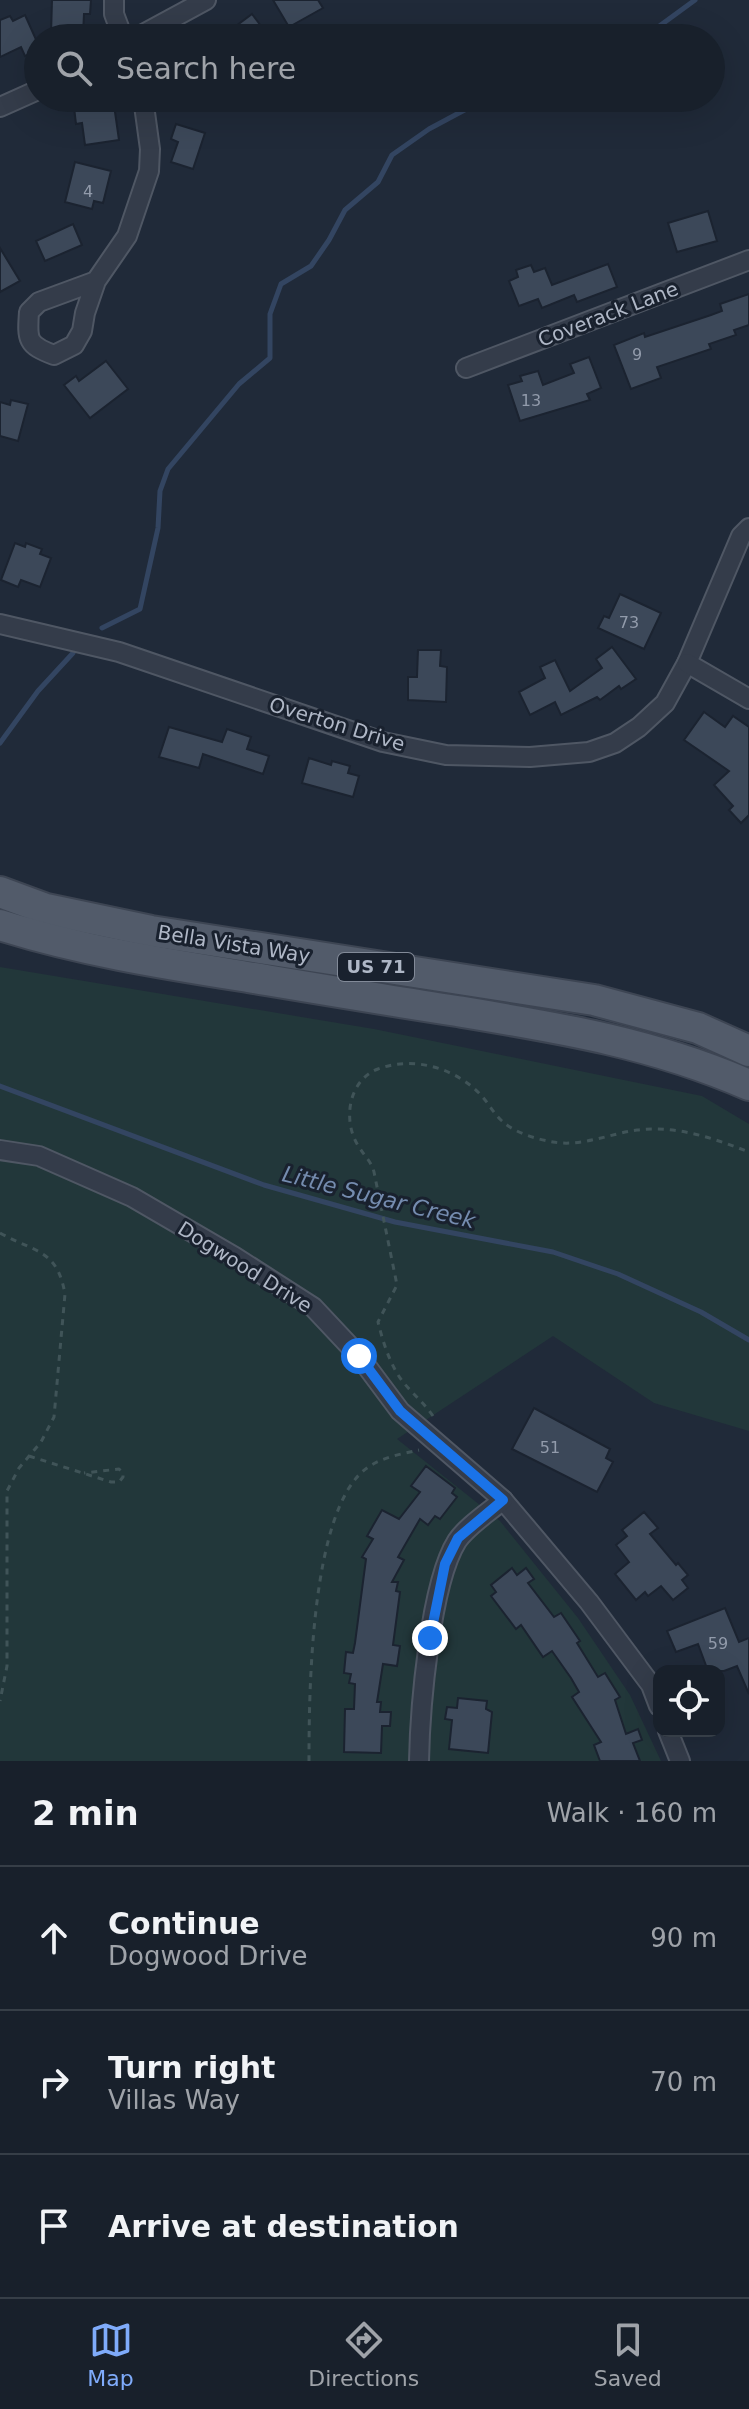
<!DOCTYPE html>
<html lang="en">
<head>
<meta charset="utf-8">
<style>
  body { margin:0; font-family:"DejaVu Sans",sans-serif; background:#212833; color:#f1f3f6 }
  .controls { position:absolute; right:24px; bottom:24px; display:grid; overflow:hidden; border-radius:16px; box-shadow:0 8px 32px #0002 }
  .controls button { width:72px; height:72px; display:grid; place-items:center; padding:0; border:0; border-bottom:2px solid #363e47; background:#18202b; color:#f1f3f6; font:40px sans-serif }
  .stop { position:absolute; width:24px; height:24px; margin:-18px; border:6px solid #1a73e8; border-radius:50%; background:#fff }
  .stop.end { background:#1a73e8; border-color:#fff; box-shadow:0 2px 8px #0008 }
  .list { margin:0; padding:0; list-style:none }
  h2 { display:flex; justify-content:space-between; align-items:center; height:104px; margin:0; padding:0 32px; font-size:34px }
  h2 small { font-size:26px; font-weight:400; color:#9fa3a9 }
  .list li { display:grid; grid-template-columns:52px 1fr auto; gap:24px; align-items:center; box-sizing:border-box; height:144px; padding:0 32px; border-top:2px solid #363e47 }
  .list b { display:block; font-size:30px; white-space:nowrap }
  .list p { margin:0; font-size:26px; white-space:nowrap; color:#9fa3a9 }
  .list em { font-size:26px; font-style:normal; color:#9fa3a9 }
  .icon { flex:none; width:44px; height:44px; fill:none; stroke:currentColor; stroke-width:2; stroke-linecap:round; stroke-linejoin:round }
  .map { position:relative; flex:none; width:749px; height:1761px; overflow:hidden }
  .search { position:absolute; background:#18202b; box-shadow:0 8px 32px #0002; left:24px; right:24px; top:24px; height:88px; display:flex; align-items:center; gap:20px; box-sizing:border-box; padding:0 28px; border-radius:44px; color:#9fa3a9; font-size:30px }
  .sheet { height:536px; background:#18202b }
  nav { display:flex; justify-content:space-around; align-items:center; box-sizing:border-box; height:112px; border-top:2px solid #363e47; background:#18202b; font-size:22px; color:#9fa3a9 }
  nav a { display:grid; justify-items:center; gap:4px }
  nav .on { color:#7fabfa }
  .map>svg:first-child { display:block }
  .green { fill:#22373a }
  .lines { fill:none; stroke-linecap:round; stroke-linejoin:round }
  .stream { stroke:#334561; stroke-width:5 }
  .building { fill:#3c4859; stroke:#1b2330; stroke-width:2 }
  .street-casing { stroke:#4f5764; stroke-width:22 }
  .primary-casing { stroke:#3d4553; stroke-width:34 }
  .path { stroke:#405458; stroke-width:3; stroke-dasharray:6 6; stroke-linecap:butt }
  .street { stroke:#343c4a; stroke-width:18 }
  .primary { stroke:#525b6a; stroke-width:30 }
  .route { stroke:#1a73e8; stroke-width:10 }
  .labels { text-anchor:middle; stroke-width:6; stroke-linejoin:round; paint-order:stroke }
  .number-label { font-size:16px; fill:#929bab }
  .shield { fill:#19212e; stroke:#828a98; stroke-width:2 }
  .shield-label { font-size:18px; font-weight:bold; fill:#afb7c6 }
  .street-label { font-size:20px; fill:#afb7c6; stroke:#19212e }
  .water-label { font-size:22px; font-style:italic; fill:#758caf; stroke:#19212e }
</style>
</head>
<body>
<div class="map">
<svg width="749" height="1761" viewBox="0 0 749 1761">
  <rect width="100%" height="100%" fill="#202a39"/>
  <path class="green" d="M0,967l374,62 328,67 47,28v307l-95,-28 -101,-67 -156,103 103,82 78,97 52,77 31,66h-661z"/>
  <g class="lines">
    <g class="stream">
      <path d="M643,38l52,-38"/>
      <path d="M102,628l38,-19 18,-81 2,-37 8,-22 71,-85 31,-26v-44l11,-30 30,-18 18,-26 16,-30 33,-28 14,-27 37,-26 58,-31"/>
      <path d="M0,743l38,-52 35,-38"/>
      <path d="M0,1086l264,99 131,37 158,30 65,22 83,38 48,28"/>
    </g>
  </g>
  <g class="building">
    <path d="M52,0h39l-1,14h-6l-1,21 -32,-1z"/>
    <path d="M273,0h45l5,8 -34,19z"/>
    <path d="M252,14l18,24h-50z"/>
    <path d="M25,15l13,29v7l-13,5 -4,-9 -21,10v-37l10,-4 3,5z"/>
    <path d="M78,98h35l6,42 -34,5 -3,-22 -6,1 -2,-17h5z"/>
    <path d="M176,124l29,9 -12,36 -22,-7 7,-20 -7,-3z"/>
    <path d="M75,162l36,9 -8,32 -9,-2 -2,8 -27,-7z"/>
    <path d="M708,211l9,30 -40,11 -9,-29z"/>
    <path d="M73,224l9,21 -37,16 -9,-20z"/>
    <path d="M0,248l20,33 -20,11z"/>
    <path d="M608,264l9,23 -40,15 -3,-7 -32,13 -4,-9 -19,7 -10,-25 9,-4 -2,-7 15,-5 3,7 11,-4 7,17z"/>
    <path d="M749,294v31l-15,5 2,5 -27,9 2,5 -54,18 4,11 -30,11 -17,-44 30,-12 1,4 66,-22 11,-4 -2,-7z"/>
    <path d="M589,357l12,31 -14,6 3,6 -70,21 -12,-36 14,-4 -2,-5 18,-5 5,14 31,-12 -4,-9z"/>
    <path d="M106,361l22,28 -38,29 -26,-33 12,-9 3,5z"/>
    <path d="M11,400l17,4 -10,37 -18,-5v-34l10,3z"/>
    <path d="M15,543l10,4 1,-4 16,6 -2,5 11,4 -11,29 -19,-7 -3,7 -17,-7z"/>
    <path d="M620,594l41,19 -17,36 -46,-21 6,-12 5,2z"/>
    <path d="M612,647l24,32 -15,10 -2,-3 -19,14 -3,-3 -36,18 -6,-13 -25,13 -11,-23 26,-14 -5,-11 15,-7 15,31 32,-23 -6,-9z"/>
    <path d="M418,650h23l-1,16 7,1 -1,35 -38,-2v-23h9z"/>
    <path d="M704,712l21,15 8,-11 16,11v88l-8,8 -12,-13 4,-4 -19,-21 15,-14 -45,-31z"/>
    <path d="M169,727l53,15 5,-13 24,8 -4,12 22,7 -6,18 -60,-20 -4,14 -40,-11z"/>
    <path d="M309,758l22,7 1,-4 18,5 -2,7 11,3 -6,21 -51,-14z"/>
    <path d="M534,1408l76,41 -4,9 7,4 -16,30 -85,-43z"/>
    <path d="M426,1466l29,22 -3,5 5,4 -17,22 -5,-3 -7,9 -8,-6 -22,38 6,3 -12,22h6l-2,9 4,1 -7,53 7,1 -3,20 -14,-2 -6,38h4l-1,10h11l-1,14h-8l-1,27 -37,-1 1,-43h9l1,-25 -6,-1 2,-9 -7,-1 2,-21 7,1 2,-10 11,-84 -4,-2 11,-18 -6,-3 15,-26 17,9 21,-27 -9,-6z"/>
    <path d="M644,1512l14,16 -8,6 26,31 2,-2 10,12 -6,5 6,8 -15,12 -12,-14 -13,10 -3,-4 -9,8 -21,-26 14,-12 -13,-17 11,-9 -5,-6z"/>
    <path d="M512,1568l5,7 9,-7 8,11 -6,4 26,34 7,-4 19,28 -3,2 21,34 7,-4 15,24 -5,3 11,34 12,-5 4,11 -9,3 7,18h-40l-6,-16 7,-3 -29,-45 7,-5 -8,-14 -19,-27 -9,6 -22,-32 -5,4 -25,-33 5,-4 -5,-7z"/>
    <path d="M725,1608l14,34 10,-4v56l-12,-28 -13,5h-16l-10,-27 -22,8 -9,-21z"/>
    <path d="M458,1698l29,3 -1,8 6,3 -4,41 -39,-4 3,-29 -7,-1 2,-12 10,1z"/>
  </g>
  <g class="lines">
    <g class="street-casing">
      <g id="street">
        <path d="M114,0v14l9,24"/>
        <path d="M136,38l70,-38"/>
        <path d="M0,107l38,-17"/>
        <path d="M96,281l-57,21 -10,10c-2,28 -2,33 25,43l20,-10 8,-14 3,-18 11,-32 31,-45 22,-65 1,-22 -7,-51"/>
        <path d="M466,368l283,-108"/>
        <path d="M0,624l119,28 264,90 63,13 84,2 59,-5 26,-9 24,-16 26,-24 22,-40 54,-127 8,-8"/>
        <path d="M687,663l62,36"/>
        <path d="M0,1150l39,6 93,41 103,60 78,50 46,49 41,55 103,89 86,102 62,83 8,21"/>
        <path d="M668,1731l12,30"/>
        <path d="M419,1761c1,-52 11,-177 38,-220 10,-15 32,-29 46,-41"/>
      </g>
    </g>
    <g class="primary-casing">
      <g id="primary">
        <path d="M0,892l46,17 105,22 443,69 104,28 51,23"/>
        <path d="M0,925c79,25 160,38 242,51 72,12 143,24 215,35 103,17 196,32 292,74"/>
      </g>
    </g>
    <g class="path">
      <path d="M0,1233c36,20 57,16 65,61l-11,123 -13,25 -22,26 -12,23v175l-7,35"/>
      <path d="M433,1416c-9,-13 -20,-22 -30,-34 -13,-17 -20,-40 -25,-60l19,-37 -23,-113c-3,-11 -9,-15 -15,-25 -17,-25 -11,-67 19,-78 34,-13 75,-2 101,24 9,9 14,20 23,28 13,12 34,18 51,21 28,5 56,-8 84,-12 39,-5 76,8 112,22"/>
      <path d="M29,1456l82,26h8l4,-5v-4l-4,-4 -35,4"/>
      <path d="M309,1761c0,-66 1,-253 58,-293 15,-11 35,-14 52,-18"/>
    </g>
    <use href="#street" class="street"/>
    <use href="#primary" class="primary"/>
  </g>
  <g class="lines">
    <path class="route" d="M359,1356l41,55 103,89 -45,38 -13,26 -15,74"/>
  </g>
  <g class="labels">
    <g class="number-label">
      <text x="88" y="197">4</text>
      <text x="637" y="360">9</text>
      <text x="531" y="406">13</text>
      <text x="629" y="628">73</text>
      <text x="550" y="1453">51</text>
      <text x="718" y="1649">59</text>
    </g>
    <rect class="shield" x="338" y="953" width="76" height="28" rx="6"/>
    <g class="shield-label">
      <text x="376" y="973">US 71</text>
    </g>
    <g class="street-label">
      <text transform="translate(608 314) rotate(-21)" y="7">Coverack Lane</text>
      <text transform="translate(337 724) rotate(17)" y="7">Overton Drive</text>
      <text transform="translate(234 944) rotate(9)" y="7">Bella Vista Way</text>
      <text transform="translate(245 1267) rotate(32)" y="7">Dogwood Drive</text>
    </g>
    <g class="water-label">
      <text transform="translate(379 1197) rotate(14)" y="8">Little Sugar Creek</text>
    </g>
  </g>
</svg>
<div class="controls">
<button><svg class="icon" aria-label="locate" viewBox="0 0 24 24"><circle cx="12" cy="12" r="6"/><path d="M12 2v4M12 18v4M2 12h4M18 12h4"/></svg></button>
</div>
<div class="stop" style="left:359px;top:1356px"></div>
<div class="stop end" style="left:430px;top:1638px"></div>
<div class="search"><svg class="icon" aria-label="search" viewBox="0 0 24 24"><circle cx="10" cy="10" r="6"/><path d="M15 15l6 6"/></svg>Search here</div>
</div>
<section class="sheet">
<h2>2 min<small>Walk · 160 m</small></h2>
<ul class="list">
<li><svg class="icon" aria-label="ahead" viewBox="0 0 24 24"><path d="M12 20V5M6 11l6-6 6 6"/></svg><div><b>Continue</b><p>Dogwood Drive</p></div><em>90 m</em></li>
<li><svg class="icon" aria-label="right" viewBox="0 0 24 24"><path d="M7 20v-9h11M14 6l5 5-5 5"/></svg><div><b>Turn right</b><p>Villas Way</p></div><em>70 m</em></li>
<li><svg class="icon" aria-label="arrive" viewBox="0 0 24 24"><path d="M6 21V4h12l-3 4 3 4H6"/></svg><div><b>Arrive at destination</b></div></li>
</ul>
</section>
<nav>
<a class="on"><svg class="icon" aria-label="map" viewBox="0 0 24 24"><path d="M3 6l6-2 6 2 6-2v14l-6 2-6-2-6 2zM9 4v14M15 6v14"/></svg>Map</a>
<a><svg class="icon" aria-label="directions" viewBox="0 0 24 24"><path d="M12 3l9 9-9 9-9-9zM9 14v-3h6M13 9l2 2-2 2"/></svg>Directions</a>
<a><svg class="icon" aria-label="saved" viewBox="0 0 24 24"><path d="M7 4h10v16l-5-4-5 4z"/></svg>Saved</a>
</nav>
</body>
</html>
